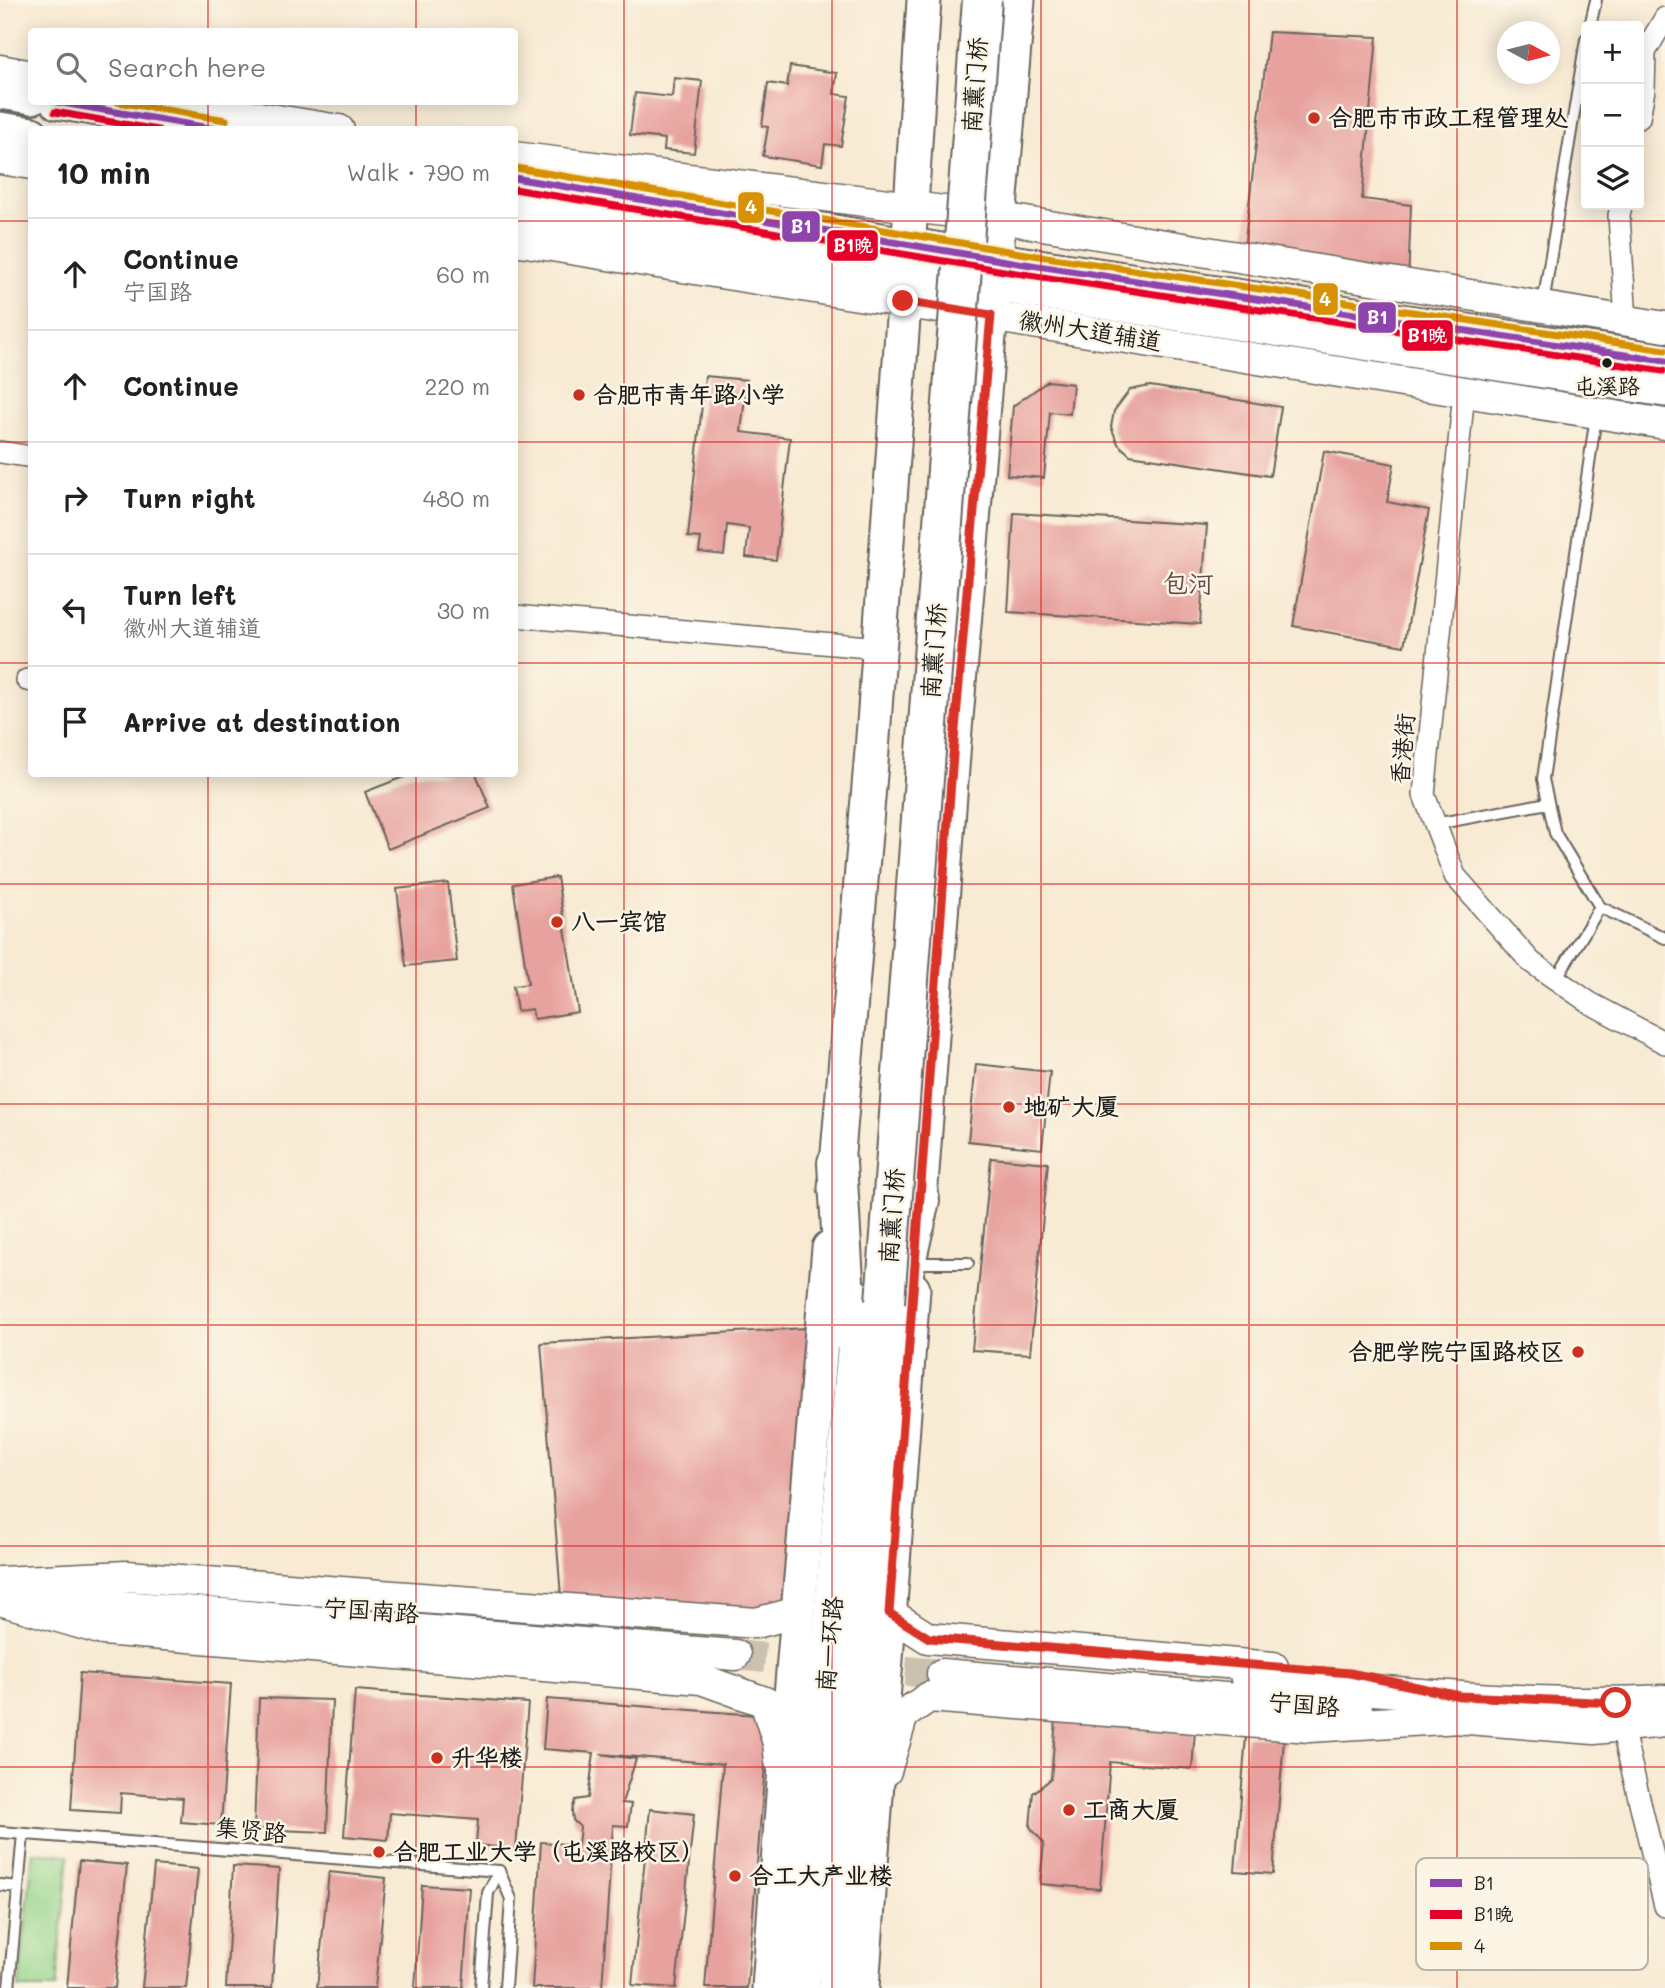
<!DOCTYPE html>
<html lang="en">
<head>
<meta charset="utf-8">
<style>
  body { margin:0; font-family:Mali,"LXGW WenKai TC",sans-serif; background:#f2f2f2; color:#202124 }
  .controls { position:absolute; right:21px; top:21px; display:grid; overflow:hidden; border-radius:7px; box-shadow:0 4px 18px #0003 }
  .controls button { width:63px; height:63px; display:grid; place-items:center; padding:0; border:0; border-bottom:2px solid #e0e0e0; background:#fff; color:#202124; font:35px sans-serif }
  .compass { position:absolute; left:1497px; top:21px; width:63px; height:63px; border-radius:50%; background:#fff; box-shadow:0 4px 18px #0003; rotate:97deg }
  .stop { position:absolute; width:21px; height:21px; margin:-16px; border:5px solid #d93025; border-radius:50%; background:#fff }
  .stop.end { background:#d93025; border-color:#fff; box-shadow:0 2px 7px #0008 }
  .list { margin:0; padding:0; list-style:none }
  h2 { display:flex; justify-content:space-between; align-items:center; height:91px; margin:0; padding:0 28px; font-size:30px }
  h2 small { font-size:23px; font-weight:400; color:#757577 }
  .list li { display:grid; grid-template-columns:46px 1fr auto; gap:21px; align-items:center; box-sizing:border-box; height:112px; padding:0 28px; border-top:2px solid #e0e0e0 }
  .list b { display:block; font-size:26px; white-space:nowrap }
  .list p { margin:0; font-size:23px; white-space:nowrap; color:#757577 }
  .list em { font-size:23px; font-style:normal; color:#757577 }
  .icon { flex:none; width:38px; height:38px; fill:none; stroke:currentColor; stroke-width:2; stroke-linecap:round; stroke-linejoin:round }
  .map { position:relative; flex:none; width:1665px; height:1988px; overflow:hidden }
  .search { position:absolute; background:#fff; box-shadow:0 4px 18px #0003; left:28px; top:28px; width:490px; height:77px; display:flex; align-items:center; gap:18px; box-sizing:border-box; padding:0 24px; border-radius:7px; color:#757577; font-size:26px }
  .panel { position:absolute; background:#fff; box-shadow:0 4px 18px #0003; left:28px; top:126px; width:490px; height:651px; border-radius:7px }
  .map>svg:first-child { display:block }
  .green { fill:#95d58c; stroke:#587854; stroke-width:2 }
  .building { fill:#e7a19e }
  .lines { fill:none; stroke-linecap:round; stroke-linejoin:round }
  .secondary-tunnel { stroke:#ccc1ae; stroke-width:30; stroke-dasharray:30 15; stroke-linecap:butt }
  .lane-casing { stroke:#69645c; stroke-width:14 }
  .street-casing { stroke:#69645c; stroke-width:24 }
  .secondary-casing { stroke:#69645c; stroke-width:33 }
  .primary-casing { stroke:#69645c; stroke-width:37 }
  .highway-casing { stroke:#69645c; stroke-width:42 }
  .lane { stroke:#fff; stroke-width:10 }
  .street { stroke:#fff; stroke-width:21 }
  .secondary { stroke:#fff; stroke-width:30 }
  .primary { stroke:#fff; stroke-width:33 }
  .highway { stroke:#fff; stroke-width:38 }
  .highway-bridge-casing { stroke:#69645c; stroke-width:42; stroke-linecap:butt }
  .highway-bridge { stroke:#fff; stroke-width:38 }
  .bus-1-casing { stroke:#fcf5e5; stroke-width:12 }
  .bus-2-casing { stroke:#fcf5e5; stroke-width:12 }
  .bus-3-casing { stroke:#fcf5e5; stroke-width:12 }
  .bus-1 { stroke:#8e44ad; stroke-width:7 }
  .bus-2 { stroke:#e4002b; stroke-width:7 }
  .bus-3 { stroke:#d69104; stroke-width:7 }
  .route { stroke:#d93025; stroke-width:9 }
  .grid { fill:none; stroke:#d62828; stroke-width:2; stroke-opacity:0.55 }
  .poi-dot { fill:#c8321e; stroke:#fcf5e5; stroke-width:2.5 }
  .bus-dot { fill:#1c1c1c; stroke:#fcf5e5; stroke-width:2.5 }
  .labels { text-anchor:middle; stroke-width:5; stroke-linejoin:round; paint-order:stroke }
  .bus-label { font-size:22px; fill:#1c1c1c; stroke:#fcf5e5 }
  .street-label { font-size:24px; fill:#1c1c1c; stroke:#fcf5e5 }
  .poi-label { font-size:24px; font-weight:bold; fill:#1c1c1c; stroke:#fcf5e5; text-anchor:start }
  .neighbourhood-label { font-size:26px; fill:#634b4a; stroke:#fcf5e5 }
  .key { fill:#fcf5e5; stroke:#b9b4a9; stroke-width:2 }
  .key-label { font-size:19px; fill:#1c1c1c }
  .line-badge { stroke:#fcf5e5; stroke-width:2.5 }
  .badge-label { font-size:19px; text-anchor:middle; font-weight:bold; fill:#fff }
</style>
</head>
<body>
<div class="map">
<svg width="1665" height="1988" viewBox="0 0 1665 1988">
  <rect width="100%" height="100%" fill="#fcf5e5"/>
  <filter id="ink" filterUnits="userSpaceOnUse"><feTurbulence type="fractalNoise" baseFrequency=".0143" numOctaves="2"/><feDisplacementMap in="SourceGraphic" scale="14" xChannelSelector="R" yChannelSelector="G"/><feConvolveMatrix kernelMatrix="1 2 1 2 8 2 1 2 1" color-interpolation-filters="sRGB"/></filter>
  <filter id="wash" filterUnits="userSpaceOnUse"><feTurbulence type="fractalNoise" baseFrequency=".00686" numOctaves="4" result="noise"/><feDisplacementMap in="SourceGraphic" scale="28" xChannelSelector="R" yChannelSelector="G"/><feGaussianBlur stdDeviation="1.57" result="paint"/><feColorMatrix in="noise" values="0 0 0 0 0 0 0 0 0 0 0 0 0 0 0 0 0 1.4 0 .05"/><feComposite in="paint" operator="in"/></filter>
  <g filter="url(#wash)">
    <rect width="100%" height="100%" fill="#f8ead3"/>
    <path class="green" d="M33,1852l36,3 -13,133h-37z"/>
    <g id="blocks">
      <g class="building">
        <path d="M1269,32l108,5 -15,162 49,6 -3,80 -165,-28z"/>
        <path d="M790,66l47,7 -3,21 15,2 -8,50 -16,-2 -3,21 -59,-9 5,-29 -6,-1 6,-43 19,3z"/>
        <path d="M674,78l28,3 -8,72 -30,-3 1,-11 -35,-4 5,-42 37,4z"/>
        <path d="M705,376l42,4 -6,52 49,6 -14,122 -30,-3 3,-29 -22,-3 -3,30 -25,-3 2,-14 -13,-1z"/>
        <path d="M1048,381l25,3 -3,30 -20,-2 -6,66 -37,-3 6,-69z"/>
        <path d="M1150,386l131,21 -11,69 -140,-21 -12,-11 -7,-17 3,-16 16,-21z"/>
        <path d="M1324,451l70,13 -7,38 42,8 -25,136 -111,-20z"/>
        <path d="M1014,513l193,12 -7,99 -192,-12z"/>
        <path d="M411,774h65l14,34 -102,41 -23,-57z"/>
        <path d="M557,877l21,135 -44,7 -2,-10 -15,2 -4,-25 15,-2 -15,-100z"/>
        <path d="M448,883l9,78 -51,5 -9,-77z"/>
        <path d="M976,1064l74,8 -8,77 -74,-8z"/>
        <path d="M991,1158l57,5 -18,191 -58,-4z"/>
        <path d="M823,1327l-25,285 -236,-3 -21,-266z"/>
        <path d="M80,1673l151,11 -10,141 -40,-3 2,-24 -62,-5 -1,20 -49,-3z"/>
        <path d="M355,1690l173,13 -12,146 -40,-4 2,-25 -88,-7 -2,27 -44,-4z"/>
        <path d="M259,1698l73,2 -5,132 -73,-3z"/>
        <path d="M547,1699l222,17 -22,272h-42l18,-224 -123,-10 36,5 -14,44 9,1 -3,22 -15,-1 -11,163h-70l9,-146 37,3 2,-18 -7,-7 -1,-9 3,-11 13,-2 6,-45 -51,-4z"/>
        <path d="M1056,1719l139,12 -3,38 -82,-7 -10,127 -60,-5 4,-41 -14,-16 3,-34 18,-14z"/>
        <path d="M1246,1736l38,3 -11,135 -38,-3z"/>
        <path d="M650,1809l44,5 -18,174 -44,-3z"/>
        <path d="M79,1861l48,4 -12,123h-48z"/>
        <path d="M154,1865l44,4 -12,119h-44z"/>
        <path d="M233,1866l46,3 -7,119h-46z"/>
        <path d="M329,1872l57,6 -11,110h-58z"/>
        <path d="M422,1885l48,3 -7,100h-48z"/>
      </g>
    </g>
  </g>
  <g filter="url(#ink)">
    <use href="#blocks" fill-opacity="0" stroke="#69645c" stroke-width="2"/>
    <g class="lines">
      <g class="secondary-tunnel">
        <path d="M735,1655l83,8"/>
        <path d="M861,1667l81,7"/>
      </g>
      <g class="lane-casing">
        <g id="lane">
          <path d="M1590,26l6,-26"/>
          <path d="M1543,304l43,-265"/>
          <path d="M1596,416l-53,363 12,54 45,74 65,31"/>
          <path d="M1435,824l113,-21"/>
          <path d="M1556,979l44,-72"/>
          <path d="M915,1263h53"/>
          <path d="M0,1832l499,39"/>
          <path d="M499,1871l12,28 -6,89"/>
          <path d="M0,1885l18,2"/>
          <path d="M9,1988l14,-154"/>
          <path d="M481,1988l7,-95 11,-22"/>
        </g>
      </g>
      <g class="street-casing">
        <g id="street">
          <path d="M1639,118l5,-28 1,-38 20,-34"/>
          <path d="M1621,205l-2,11 7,104"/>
          <path d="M1464,392l-40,403 31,81 76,86 59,41 75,40"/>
          <path d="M0,452l32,5"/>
          <path d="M514,616l365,32"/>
          <path d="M27,680l5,1"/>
          <path d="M1619,1715l46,191"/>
        </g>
      </g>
      <g class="secondary-casing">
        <g id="secondary">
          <path d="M0,70l32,6"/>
          <path d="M167,102l172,28"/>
          <path d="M514,157l486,61 665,109"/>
          <path d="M0,159l32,5"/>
          <path d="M514,240l1151,184"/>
          <path d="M0,1582l127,-6 629,47 42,-11"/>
          <path d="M0,1600l103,30 598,49 64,23 13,41 2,18"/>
          <path d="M46,1600l689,55"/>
          <path d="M889,1613l39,25 345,29"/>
          <path d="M942,1674l415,35"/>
          <path d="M1246,1679c139,11 280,29 419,21"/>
          <path d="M1442,1717l152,12 71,-7"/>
          <path d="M886,1771l17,-56 26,-18 380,30 151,-9"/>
        </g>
      </g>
      <g class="primary-casing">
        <g id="primary">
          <path d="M0,92l32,5"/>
          <path d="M57,102l167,28"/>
          <path d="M0,129l32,5"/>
          <path d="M514,178l504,85 647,98"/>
          <path d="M514,210l1151,180"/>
          <path d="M835,1188l37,-437 39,-544 13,-207"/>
          <path d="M918,1225l36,-484 64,-741"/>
          <path d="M769,1988l17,-234 43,-506"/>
          <path d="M862,1988l51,-699"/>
        </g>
      </g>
      <g class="highway-casing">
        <g id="highway">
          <path d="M837,1163l10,169"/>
          <path d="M879,1385l41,-185"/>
          <path d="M800,1988l61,-687"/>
          <path d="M838,1988l42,-616"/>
        </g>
      </g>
      <use href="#lane" class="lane"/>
      <use href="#street" class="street"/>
      <use href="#secondary" class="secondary"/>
      <use href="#primary" class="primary"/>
      <use href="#highway" class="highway"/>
      <g class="highway-bridge-casing">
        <path id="highway-bridge" d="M885,1302l97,-1302"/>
      </g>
      <use href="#highway-bridge" class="highway-bridge"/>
      <g class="bus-1-casing">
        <g id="bus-1">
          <path d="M57,102l164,28"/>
          <path d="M514,178l504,85 647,98"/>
        </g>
      </g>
      <g class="bus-2-casing">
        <g id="bus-2">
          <path d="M55,112l103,18"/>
          <path d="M514,189l502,84 647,98"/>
        </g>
      </g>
      <g class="bus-3-casing">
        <g id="bus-3">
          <path d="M118,102l108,18"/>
          <path d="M516,168l504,85 645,97"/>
        </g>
      </g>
      <use href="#bus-1" class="bus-1"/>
      <use href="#bus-2" class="bus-2"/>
      <use href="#bus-3" class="bus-3"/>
    </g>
  </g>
  <g class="lines" filter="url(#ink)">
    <path class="route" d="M903,301l88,14 -37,426 -65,872 40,25 421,35 110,23 156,7"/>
  </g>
  <path class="grid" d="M208,0v32M416,0v32M624,0v1988M832,0v1988M1041,0v1988M1249,0v1988M1457,0v1988M208,102v28M416,102v28M0,221h32M514,221h1151M0,442h32M514,442h1151M0,663h32M514,663h1151M208,774v1214M416,774v1214M0,884h1665M0,1104h1665M0,1325h1665M0,1546h1665M0,1767h1665"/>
  <g class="poi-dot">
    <circle cx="1314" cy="118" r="7"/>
    <circle cx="579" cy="395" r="7"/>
    <circle cx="557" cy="922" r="7"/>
    <circle cx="1009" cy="1107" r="7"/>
    <circle cx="1578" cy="1352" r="7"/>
    <circle cx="437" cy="1758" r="7"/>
    <circle cx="1069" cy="1810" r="7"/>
    <circle cx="379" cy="1852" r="7"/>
    <circle cx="735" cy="1876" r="7"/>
  </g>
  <circle class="bus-dot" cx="1607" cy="363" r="6"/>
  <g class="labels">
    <g class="bus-label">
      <text x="1607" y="394">屯溪路</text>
    </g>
    <g class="street-label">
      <text transform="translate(975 85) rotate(-86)" y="8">南薰门桥</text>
      <text transform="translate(1090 331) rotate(9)" y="8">徽州大道辅道</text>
      <text transform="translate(934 651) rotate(-86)" y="8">南薰门桥</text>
      <text transform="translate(1403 749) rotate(-85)" y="8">香港街</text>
      <text transform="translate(892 1216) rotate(-86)" y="8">南薰门桥</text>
      <text transform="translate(371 1611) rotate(4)" y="8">宁国南路</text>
      <text transform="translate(830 1644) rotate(-85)" y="8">南一环路</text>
      <text transform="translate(1304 1705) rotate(5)" y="8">宁国路</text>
      <text transform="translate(251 1831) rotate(5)" y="8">集贤路</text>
    </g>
    <g class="poi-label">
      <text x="1328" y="126">合肥市市政工程管理处</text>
      <text x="593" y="403">合肥市青年路小学</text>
      <text x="571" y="930">八一宾馆</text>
      <text x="1023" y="1115">地矿大厦</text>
      <text x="1564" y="1360" text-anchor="end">合肥学院宁国路校区</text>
      <text x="451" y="1766">升华楼</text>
      <text x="1083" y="1818">工商大厦</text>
      <text x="393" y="1860">合肥工业大学（屯溪路校区）</text>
      <text x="749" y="1884">合工大产业楼</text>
    </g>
    <g class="neighbourhood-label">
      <text x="1188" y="593">包河</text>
    </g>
  </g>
  <rect x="1416" y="1858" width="232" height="112" rx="10" class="key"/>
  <rect x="1430" y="1879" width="32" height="8" fill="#8e44ad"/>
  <rect x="1430" y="1910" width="32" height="9" fill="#e4002b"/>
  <rect x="1430" y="1942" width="32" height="8" fill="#d69104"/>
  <g class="key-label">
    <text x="1474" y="1890">B1</text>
    <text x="1474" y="1921">B1晚</text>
    <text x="1474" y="1953">4</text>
  </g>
  <g class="line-badge">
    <rect x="737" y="191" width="28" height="33" rx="7" fill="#d69104"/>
    <rect x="781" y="210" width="40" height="33" rx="7" fill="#8e44ad"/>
    <rect x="826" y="229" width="53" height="33" rx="7" fill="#e4002b"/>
    <rect x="1312" y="282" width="27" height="34" rx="7" fill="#d69104"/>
    <rect x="1357" y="301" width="40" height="33" rx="7" fill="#8e44ad"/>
    <rect x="1401" y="319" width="53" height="33" rx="7" fill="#e4002b"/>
  </g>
  <g class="badge-label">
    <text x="751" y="214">4</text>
    <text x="801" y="233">B1</text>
    <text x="853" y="252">B1晚</text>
    <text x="1325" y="306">4</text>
    <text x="1377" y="324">B1</text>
    <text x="1427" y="342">B1晚</text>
  </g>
</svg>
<div class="controls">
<button>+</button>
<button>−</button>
<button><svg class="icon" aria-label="layers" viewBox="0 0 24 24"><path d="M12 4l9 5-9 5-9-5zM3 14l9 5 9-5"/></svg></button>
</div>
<svg class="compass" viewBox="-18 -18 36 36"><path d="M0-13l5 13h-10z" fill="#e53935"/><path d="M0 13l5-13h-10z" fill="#757577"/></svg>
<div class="stop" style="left:1616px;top:1703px"></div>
<div class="stop end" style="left:903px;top:301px"></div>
<div class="search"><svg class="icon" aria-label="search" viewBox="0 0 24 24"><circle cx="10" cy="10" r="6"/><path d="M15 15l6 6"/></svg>Search here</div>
<section class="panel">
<h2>10 min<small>Walk · 790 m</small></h2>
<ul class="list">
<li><svg class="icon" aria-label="ahead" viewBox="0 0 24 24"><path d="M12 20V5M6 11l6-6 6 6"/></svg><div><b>Continue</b><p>宁国路</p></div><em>60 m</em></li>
<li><svg class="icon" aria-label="ahead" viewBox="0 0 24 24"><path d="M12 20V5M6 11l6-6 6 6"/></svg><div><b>Continue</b></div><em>220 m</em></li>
<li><svg class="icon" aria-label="right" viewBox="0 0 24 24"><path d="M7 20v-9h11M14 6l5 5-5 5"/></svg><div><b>Turn right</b></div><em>480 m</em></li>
<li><svg class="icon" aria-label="left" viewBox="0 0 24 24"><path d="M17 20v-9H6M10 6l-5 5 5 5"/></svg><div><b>Turn left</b><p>徽州大道辅道</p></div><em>30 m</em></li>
<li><svg class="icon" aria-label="arrive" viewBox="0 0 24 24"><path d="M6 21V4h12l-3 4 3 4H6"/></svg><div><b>Arrive at destination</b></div></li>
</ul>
</section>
</div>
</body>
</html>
